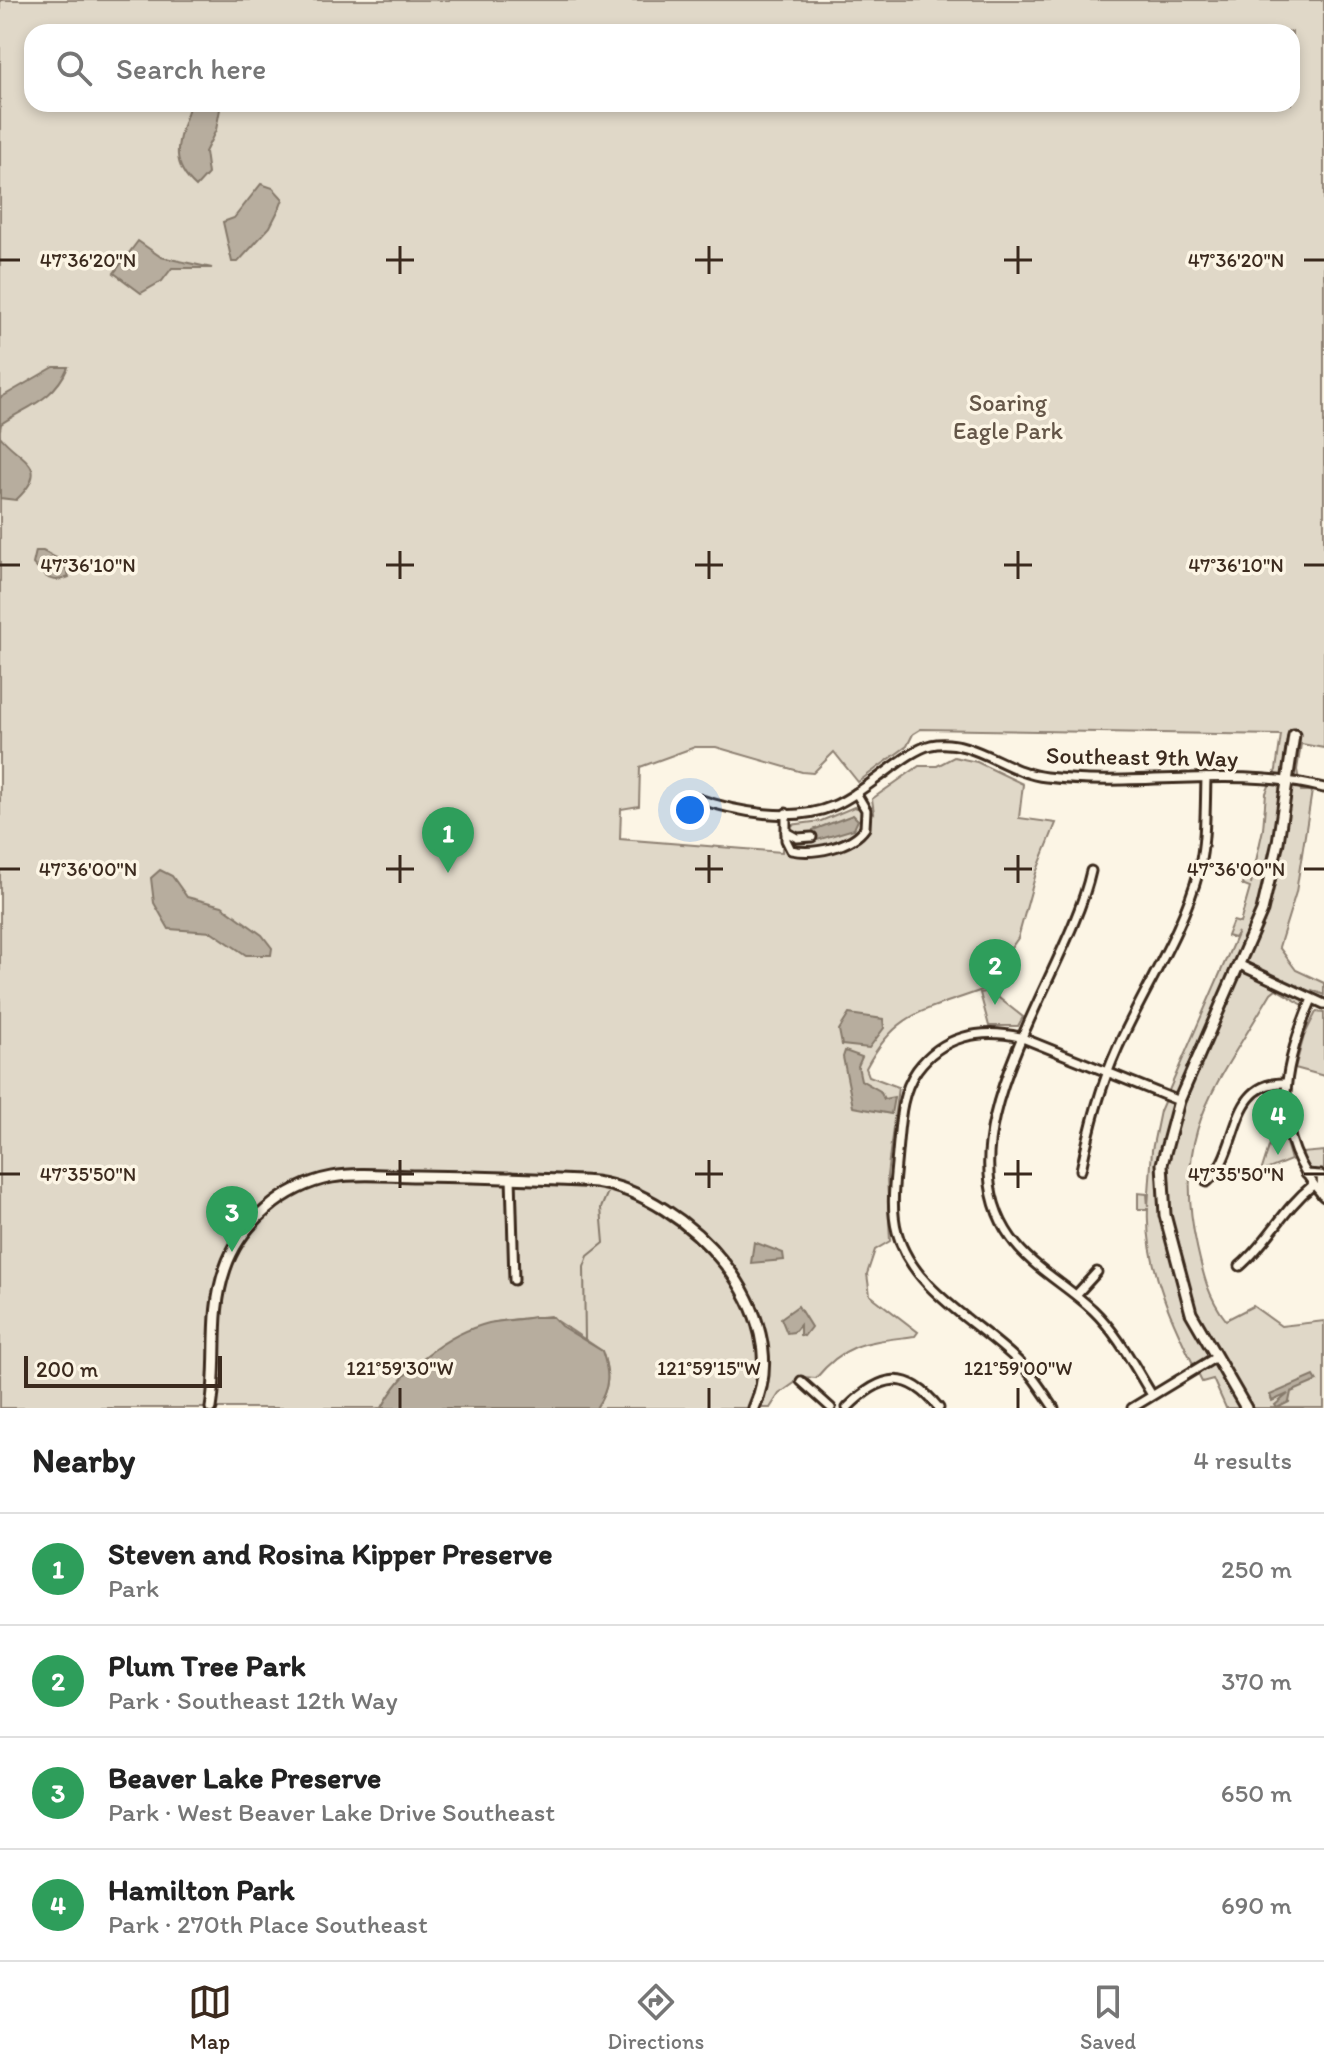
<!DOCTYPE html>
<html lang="en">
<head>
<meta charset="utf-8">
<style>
  body { margin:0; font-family:Itim,sans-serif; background:#f6f6f6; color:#222 }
  .scale { position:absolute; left:24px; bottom:20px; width:198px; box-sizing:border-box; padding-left:8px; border:4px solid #3b2a1e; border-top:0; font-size:22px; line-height:28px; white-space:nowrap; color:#3b2a1e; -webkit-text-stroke:6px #fcf5e5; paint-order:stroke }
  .you { position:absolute; left:690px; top:810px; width:28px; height:28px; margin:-20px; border:6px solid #fff; border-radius:50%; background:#1a73e8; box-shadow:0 0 0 12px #1a73e833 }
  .badge { display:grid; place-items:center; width:52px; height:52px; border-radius:50%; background:#3b2a1e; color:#fff; font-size:26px; font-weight:700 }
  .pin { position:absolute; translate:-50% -66px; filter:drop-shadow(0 2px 4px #0008) }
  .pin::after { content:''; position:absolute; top:42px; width:28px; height:24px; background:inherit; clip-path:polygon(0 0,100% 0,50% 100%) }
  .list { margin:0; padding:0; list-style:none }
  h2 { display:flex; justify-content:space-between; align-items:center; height:104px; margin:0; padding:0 32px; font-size:34px }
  h2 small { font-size:26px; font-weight:400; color:#767676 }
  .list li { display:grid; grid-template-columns:52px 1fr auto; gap:24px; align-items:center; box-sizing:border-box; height:112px; padding:0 32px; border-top:2px solid #e0e0e0 }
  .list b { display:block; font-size:30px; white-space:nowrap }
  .list p { margin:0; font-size:26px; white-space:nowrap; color:#767676 }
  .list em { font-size:26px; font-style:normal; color:#767676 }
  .icon { flex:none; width:44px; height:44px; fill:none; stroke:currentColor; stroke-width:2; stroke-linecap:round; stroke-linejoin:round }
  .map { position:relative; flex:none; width:1324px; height:1408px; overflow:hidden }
  .search { position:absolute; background:#fff; box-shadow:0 4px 12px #0003; left:24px; right:24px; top:24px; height:88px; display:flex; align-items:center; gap:20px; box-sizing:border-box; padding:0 28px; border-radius:24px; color:#767676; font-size:30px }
  .sheet { height:552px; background:#fff }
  nav { display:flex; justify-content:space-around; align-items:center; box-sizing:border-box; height:112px; border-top:2px solid #e0e0e0; background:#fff; font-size:22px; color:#767676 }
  nav a { display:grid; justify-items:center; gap:4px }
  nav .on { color:#3b2a1e }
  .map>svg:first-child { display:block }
  .green { fill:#e0d8c8; stroke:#8e8173; stroke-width:2; fill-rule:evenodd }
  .water { fill:#b7ad9e; stroke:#85796b; stroke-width:2 }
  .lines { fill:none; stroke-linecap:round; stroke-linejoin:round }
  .stream { stroke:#85796b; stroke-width:2 }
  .minor-casing { stroke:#3b2a1e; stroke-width:13 }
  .tertiary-casing { stroke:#3b2a1e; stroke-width:15 }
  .minor { stroke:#fcf5e5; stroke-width:7 }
  .tertiary { stroke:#fcf5e5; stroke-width:9 }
  .ticks { fill:none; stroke:#3b2a1e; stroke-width:3 }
  .labels { text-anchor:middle; stroke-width:7; stroke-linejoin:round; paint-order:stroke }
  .park-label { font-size:24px; fill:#645648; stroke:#fcf5e5 }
  .street-label { font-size:24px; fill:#3b2a1e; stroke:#fcf5e5 }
  .ticks-label { font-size:20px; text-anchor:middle; fill:#3b2a1e; stroke:#fcf5e5; stroke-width:7; stroke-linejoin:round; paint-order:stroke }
</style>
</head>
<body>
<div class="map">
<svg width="1324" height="1408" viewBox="0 0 1324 1408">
  <rect width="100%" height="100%" fill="#fcf5e5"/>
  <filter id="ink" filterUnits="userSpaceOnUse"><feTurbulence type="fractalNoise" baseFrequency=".0125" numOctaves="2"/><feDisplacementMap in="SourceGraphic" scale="16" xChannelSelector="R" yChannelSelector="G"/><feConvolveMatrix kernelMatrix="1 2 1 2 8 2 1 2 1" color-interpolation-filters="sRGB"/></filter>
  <g filter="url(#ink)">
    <g class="green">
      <path d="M0,0h1324v748l-23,-4 -4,26 4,21h11l-16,101 -17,55 17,23 28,13v12l-12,-5 -9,15 -27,-16 -5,4c-55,94 -100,138 -74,254 6,27 11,50 29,73l27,-14 28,20 43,-5v87h-98l-13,-29 -11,3c-26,-52 -57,-113 -54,-173h-10v-16l9,1 1,13 4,-57 8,-39 78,-179 -4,6 -7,-2 6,-15 7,2 10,-35 -8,-3 3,-13 7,2 -1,10 12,-55 3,-36 10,-23 5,-35 -360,-6 -8,5 -6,12 -49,36 -24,-30 -21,21 -11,-1 -86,-25h-21l-55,20 -1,39 -18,3 -1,30 162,13 1,-26 38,-5 33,-14 20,6 -2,-14 47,-33h18l17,-9 23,5 46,22 -4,34 37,5 -20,50 -18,65 -36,52c-56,21 -85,20 -116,78l3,8 29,11 -11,89 3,65 -15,9 -8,24 3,21 48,37 -3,4c-46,6 -68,5 -99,42l-13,-1 -24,17 -9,14h-174c14,-20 14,-34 6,-57l-52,-35c-20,3 -43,2 -62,8 -43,12 -86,45 -106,84h-382zM32,32h1260v72h-1260z"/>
      <path d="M990,991l33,26 -5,9h-29l-9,-33z"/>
      <path d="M1316,1012l8,1v63l-29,-8 9,-32z"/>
      <path d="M1282,1129l9,31 -30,12 13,-41z"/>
      <path d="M1324,1151v22l-16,-5 -7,-15z"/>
    </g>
    <g class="water">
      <path d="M190,104h31l-5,26 -11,22 3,22 -12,13c-30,-27 -16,-49 -6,-83z"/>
      <path d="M261,184l12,4 10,11 -3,8 -10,20 -32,35h-6l-9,-40 11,-4z"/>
      <path d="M138,241l23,16 51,11h-40l-10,13 -21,12 -27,-20z"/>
      <path d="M54,367h14c-14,33 -40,39 -67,57l-1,6v-32z"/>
      <path d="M0,436c20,25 53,29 16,64l-16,-2z"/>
      <path d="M36,551h7l21,11 5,15c-18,8 -25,-1 -36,-13z"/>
      <path d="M853,815l5,5 -4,9 -40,12 -1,-11z"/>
      <path d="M160,870l12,6 15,21 35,9 40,29 10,13 -1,7h-25l-34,-23 -43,-3 -15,-26 -3,-25z"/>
      <path d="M849,1014l34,5 1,9 -15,20 -27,-3 -3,-15z"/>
      <path d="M845,1051l17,6 -4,9 3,14 19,11 4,8 10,-2 -3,17 -38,-7 -10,-50z"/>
      <path d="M754,1242l29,11 1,7 -33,3z"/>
      <path d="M798,1306l13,21 -7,9 -4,-1v-10l-6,7 -7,1 -6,-15z"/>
      <path d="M534,1317h19l8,9 41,25c8,23 8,37 -6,57h-214c20,-39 64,-74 107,-85 15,-3 30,-3 45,-6z"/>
      <path d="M1314,1376l3,5 -26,11 -2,10 -12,6 -2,-3 13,-11 -16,7 -2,-6z"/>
    </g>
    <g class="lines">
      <path class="stream" d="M585,1340l-1,-73 4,-11 16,-13 -3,-35 6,-14"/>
      <g class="minor-casing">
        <g id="minor">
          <path d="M696,798c39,14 98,25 137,8 17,-7 32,-19 46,-29 14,-10 35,-28 52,-32 42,-8 75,28 115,32 92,11 187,-12 278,11"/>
          <path d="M786,813v27l5,10c22,5 61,-3 74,-22l1,-18 -10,-17"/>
          <path d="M786,832l11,6 15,-1"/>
          <path d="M1091,871c-23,104 -154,264 -80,367 20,29 56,47 82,72 25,24 41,56 59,85"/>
          <path d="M1240,965l84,39"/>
          <path d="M1312,999c-31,70 -43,136 12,198"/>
          <path d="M1081,1170c9,-43 19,-83 37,-123 26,-58 65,-116 81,-177 7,-30 6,-61 7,-92"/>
          <path d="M1306,1174l15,1 1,20"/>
          <path d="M511,1177l3,103"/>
          <path d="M1207,1182c35,-31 20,-101 79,-99"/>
          <path d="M1240,1266c29,-25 42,-56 73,-81"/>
          <path d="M1076,1295l21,-23"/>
          <path d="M801,1381l30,27"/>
          <path d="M847,1408c34,-34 60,-40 92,0"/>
          <path d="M1054,1408c-9,-13 -18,-28 -29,-40 -40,-43 -112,-75 -128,-136 -7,-26 -2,-53 0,-79 3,-29 3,-59 20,-83 25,-34 63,-42 103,-33l159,64"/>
          <path d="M1132,1408l84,-51"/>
        </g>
      </g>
      <g class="tertiary-casing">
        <g id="tertiary">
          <path d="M211,1408c8,-47 -2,-93 14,-139 15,-45 59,-83 107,-92 27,-5 58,-1 85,-1 60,1 119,2 178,6 91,13 202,130 159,226"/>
          <path d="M1246,1408l-55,-95 -26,-98 -3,-51 17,-63 83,-190 16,-69 16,-107"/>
        </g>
      </g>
      <use href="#minor" class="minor"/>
      <use href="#tertiary" class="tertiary"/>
    </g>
  </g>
  <path class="ticks" d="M400,246v28M709,246v28M1018,246v28M0,260h20M386,260h28M695,260h28M1004,260h28M1304,260h20M400,551v28M709,551v28M1018,551v28M0,565h20M386,565h28M695,565h28M1004,565h28M1304,565h20M400,855v28M709,855v28M1018,855v28M0,869h20M386,869h28M695,869h28M1004,869h28M1304,869h20M400,1160v28M709,1160v28M1018,1160v28M0,1174h20M386,1174h28M695,1174h28M1004,1174h28M1304,1174h20M400,1388v20M709,1388v20M1018,1388v20"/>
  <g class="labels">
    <g class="park-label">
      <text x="1008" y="411">Soaring<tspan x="1008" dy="28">Eagle Park</tspan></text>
    </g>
    <g class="street-label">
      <text transform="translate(1142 757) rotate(1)" y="8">Southeast 9th Way</text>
    </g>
  </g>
  <g class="ticks-label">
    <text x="88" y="267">47°36'20"N</text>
    <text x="1236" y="267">47°36'20"N</text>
    <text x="88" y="572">47°36'10"N</text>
    <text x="1236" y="572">47°36'10"N</text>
    <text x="88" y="876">47°36'00"N</text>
    <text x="1236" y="876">47°36'00"N</text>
    <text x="88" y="1181">47°35'50"N</text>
    <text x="1236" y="1181">47°35'50"N</text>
    <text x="400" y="1375">121°59'30"W</text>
    <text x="709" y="1375">121°59'15"W</text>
    <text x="1018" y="1375">121°59'00"W</text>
  </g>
</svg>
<div class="scale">200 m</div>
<div class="you"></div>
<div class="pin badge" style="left:448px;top:873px;background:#2e9e5b">1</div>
<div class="pin badge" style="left:995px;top:1005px;background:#2e9e5b">2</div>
<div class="pin badge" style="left:232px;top:1252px;background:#2e9e5b">3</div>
<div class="pin badge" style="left:1278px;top:1155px;background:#2e9e5b">4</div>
<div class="search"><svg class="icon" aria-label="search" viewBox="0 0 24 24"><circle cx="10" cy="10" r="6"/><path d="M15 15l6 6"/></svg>Search here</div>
</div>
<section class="sheet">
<h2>Nearby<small>4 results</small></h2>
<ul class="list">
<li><span class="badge" style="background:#2e9e5b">1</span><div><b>Steven and Rosina Kipper Preserve</b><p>Park</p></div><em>250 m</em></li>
<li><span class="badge" style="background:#2e9e5b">2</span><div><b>Plum Tree Park</b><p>Park · Southeast 12th Way</p></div><em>370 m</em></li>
<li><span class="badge" style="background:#2e9e5b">3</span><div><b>Beaver Lake Preserve</b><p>Park · West Beaver Lake Drive Southeast</p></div><em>650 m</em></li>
<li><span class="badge" style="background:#2e9e5b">4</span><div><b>Hamilton Park</b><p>Park · 270th Place Southeast</p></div><em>690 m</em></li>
</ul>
</section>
<nav>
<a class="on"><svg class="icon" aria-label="map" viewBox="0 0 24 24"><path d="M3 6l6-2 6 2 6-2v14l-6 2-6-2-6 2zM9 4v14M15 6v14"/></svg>Map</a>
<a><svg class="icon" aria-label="directions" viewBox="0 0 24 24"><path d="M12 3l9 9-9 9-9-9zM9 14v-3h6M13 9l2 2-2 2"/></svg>Directions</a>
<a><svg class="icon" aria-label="saved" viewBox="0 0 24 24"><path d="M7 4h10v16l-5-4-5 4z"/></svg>Saved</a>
</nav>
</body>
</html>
